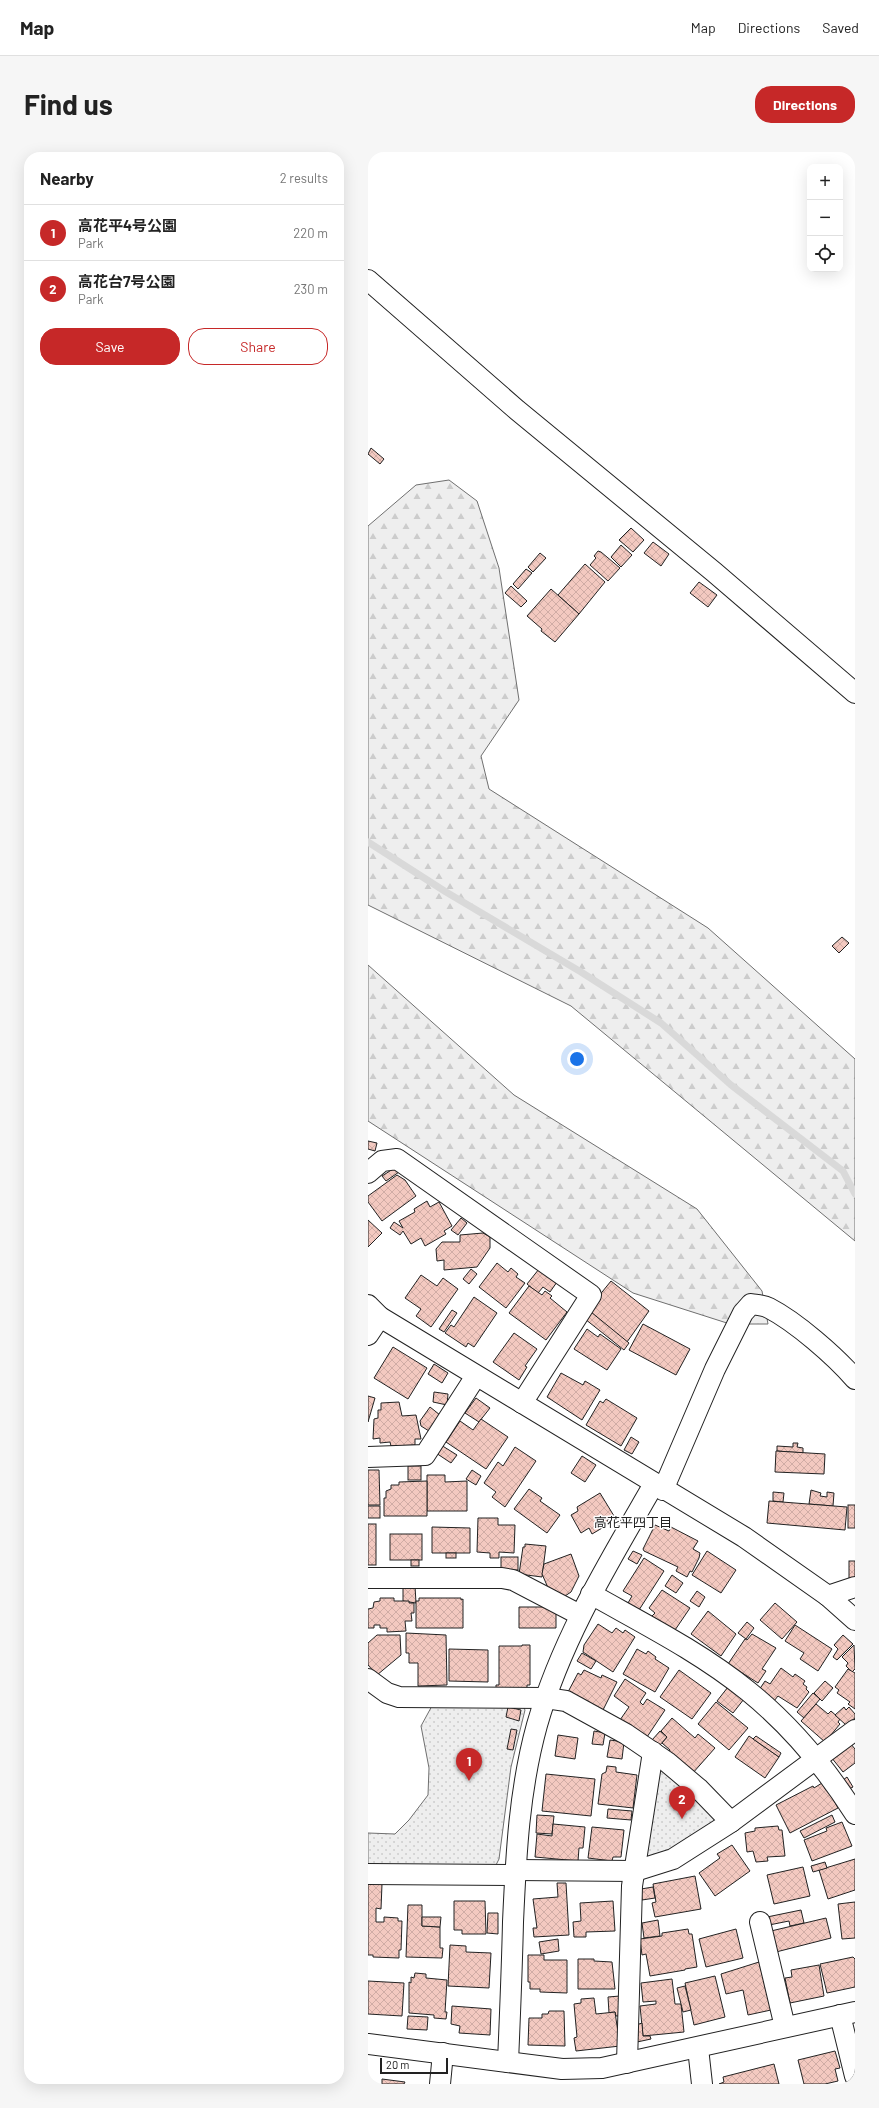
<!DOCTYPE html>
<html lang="en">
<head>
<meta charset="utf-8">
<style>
  body { margin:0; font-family:Barlow,"Noto Sans JP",sans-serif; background:#f6f6f6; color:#222 }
  .controls { position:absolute; right:12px; top:12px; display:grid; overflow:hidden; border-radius:8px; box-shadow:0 4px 16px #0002 }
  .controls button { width:36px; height:36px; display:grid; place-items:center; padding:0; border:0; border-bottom:1px solid #e0e0e0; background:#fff; color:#222; font:20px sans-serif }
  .scale { position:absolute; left:12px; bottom:10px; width:68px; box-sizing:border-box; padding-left:4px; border:2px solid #222; border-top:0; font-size:11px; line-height:14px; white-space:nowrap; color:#222; -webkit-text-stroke:3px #fff; paint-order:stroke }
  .you { position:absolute; left:209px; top:907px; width:14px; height:14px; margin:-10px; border:3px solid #fff; border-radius:50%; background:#1a73e8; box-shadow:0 0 0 6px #1a73e833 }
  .badge { display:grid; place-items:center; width:26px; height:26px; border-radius:50%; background:#c62828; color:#fff; font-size:13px; font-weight:700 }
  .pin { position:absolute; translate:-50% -33px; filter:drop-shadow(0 1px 2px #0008) }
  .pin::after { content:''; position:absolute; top:21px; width:14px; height:12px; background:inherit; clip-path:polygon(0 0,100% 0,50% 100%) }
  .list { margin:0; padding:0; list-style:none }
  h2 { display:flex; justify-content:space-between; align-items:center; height:52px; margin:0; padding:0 16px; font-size:17px }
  h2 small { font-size:13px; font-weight:400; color:#767676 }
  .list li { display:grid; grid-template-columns:26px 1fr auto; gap:12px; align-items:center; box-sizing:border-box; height:56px; padding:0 16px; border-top:1px solid #e0e0e0 }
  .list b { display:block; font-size:15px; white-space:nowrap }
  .list p { margin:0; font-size:13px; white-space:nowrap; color:#767676 }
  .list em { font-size:13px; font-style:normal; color:#767676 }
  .actions { display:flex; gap:8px; padding:12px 16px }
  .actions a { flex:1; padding:9px 0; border:1px solid #c62828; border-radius:16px; text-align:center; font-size:14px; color:#c62828 }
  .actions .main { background:#c62828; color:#fff }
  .icon { flex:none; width:22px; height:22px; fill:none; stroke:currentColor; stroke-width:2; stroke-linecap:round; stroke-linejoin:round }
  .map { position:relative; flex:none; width:487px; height:1932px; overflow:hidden; border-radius:16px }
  header { display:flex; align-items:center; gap:24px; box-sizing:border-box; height:56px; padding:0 20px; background:#fff; border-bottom:1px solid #e0e0e0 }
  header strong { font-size:19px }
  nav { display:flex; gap:22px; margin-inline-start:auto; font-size:14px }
  .intro { display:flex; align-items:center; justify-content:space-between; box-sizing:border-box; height:96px; padding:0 24px }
  h1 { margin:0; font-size:28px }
  .button { padding:10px 18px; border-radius:16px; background:#c62828; color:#fff; font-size:14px; font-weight:700 }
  main { display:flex; gap:24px; padding:0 24px }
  aside { flex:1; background:#fff; border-radius:16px; box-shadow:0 4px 16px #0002 }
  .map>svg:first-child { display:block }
  .forest { fill:url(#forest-firs); stroke:#6f6f6f }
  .park { fill:url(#park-dots); stroke:#6f6f6f }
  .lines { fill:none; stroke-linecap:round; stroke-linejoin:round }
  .stream { stroke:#d9d9d9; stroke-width:7 }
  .building { fill:url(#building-cross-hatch); stroke:#222 }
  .minor-casing { stroke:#222; stroke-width:22 }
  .minor { stroke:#fff; stroke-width:20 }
  .labels { text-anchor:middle; stroke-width:3; stroke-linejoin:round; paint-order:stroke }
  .neighbourhood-label { font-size:13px; fill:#222; stroke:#fff }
</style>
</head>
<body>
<header>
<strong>Map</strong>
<nav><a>Map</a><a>Directions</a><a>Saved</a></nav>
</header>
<div class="intro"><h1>Find us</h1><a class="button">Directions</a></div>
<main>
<aside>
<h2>Nearby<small>2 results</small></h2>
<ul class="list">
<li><span class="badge">1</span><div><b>高花平4号公園</b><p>Park</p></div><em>220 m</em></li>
<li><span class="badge">2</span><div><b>高花台7号公園</b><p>Park</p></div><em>230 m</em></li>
</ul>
<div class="actions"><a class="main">Save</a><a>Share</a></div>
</aside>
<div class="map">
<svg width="487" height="1932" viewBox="0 0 487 1932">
  <defs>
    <pattern id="forest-firs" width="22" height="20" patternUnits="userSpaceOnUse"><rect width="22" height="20" fill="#eee"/><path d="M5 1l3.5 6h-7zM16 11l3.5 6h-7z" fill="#ccc"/></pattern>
    <pattern id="park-dots" width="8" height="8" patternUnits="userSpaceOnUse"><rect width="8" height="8" fill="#eee"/><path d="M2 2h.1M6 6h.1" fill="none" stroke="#ccc" stroke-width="1.8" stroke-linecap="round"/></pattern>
    <pattern id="building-cross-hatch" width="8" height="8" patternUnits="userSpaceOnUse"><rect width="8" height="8" fill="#f3c9c0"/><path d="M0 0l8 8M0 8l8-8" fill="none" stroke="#d0aca5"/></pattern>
  </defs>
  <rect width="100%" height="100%" fill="#fff"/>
  <g class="forest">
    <path d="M81,328l28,21 22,67 20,132 -38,56 8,33 219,139 147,131v182l-284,-235 -203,-101v-379l48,-41z"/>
    <path d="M0,813l146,130 183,114 65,82 6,33h-38l-97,-31 -265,-172z"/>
  </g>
  <g class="park">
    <path d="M65,1552h89l3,6 -14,57 -12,92 -5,10 -126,-1v-35l27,1 14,-14 19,-25 1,-27 -8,-42z"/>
    <path d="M296,1615l51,46 -1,12 -61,35 -9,-6 11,-81z"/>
  </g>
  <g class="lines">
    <path class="stream" d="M0,690l78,50 135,80 80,51 70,62 112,86 12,23"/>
  </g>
  <g class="building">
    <path d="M3,296l13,11 -4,5 -12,-10z"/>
    <path d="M263,376l13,12 -11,12 -14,-12z"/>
    <path d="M285,390l16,12 -8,12 -17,-13z"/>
    <path d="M253,393l11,10 -11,12 -10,-10z"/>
    <path d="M230,399l3,1 19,16 -12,13 -18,-16 6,-7 -2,-2z"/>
    <path d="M172,401l6,5 -13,14 -5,-5z"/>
    <path d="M217,412l20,18 -26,32 -21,-19z"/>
    <path d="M158,417l6,4 -14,16 -5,-5z"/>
    <path d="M331,430l18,13 -9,12 -18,-14z"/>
    <path d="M143,434l16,15 -6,6 -16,-14z"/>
    <path d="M183,437l28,25 -24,28 -14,-11 1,-2 -15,-13z"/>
    <path d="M474,785l7,6 -10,10 -7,-7z"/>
    <path d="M0,989l9,2 -2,8 -7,-2z"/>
    <path d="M28,1015l3,5 -13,9 -4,-5z"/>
    <path d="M29,1023l8,5 11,16 -34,25 -14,-19v-6z"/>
    <path d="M59,1049l3,6 9,-5 13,24 -8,5 2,3 -21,12 -4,-8 -10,6 -8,-13 -3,4 -10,-7 4,-6 9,6 -4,-7 16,-9 -1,-3z"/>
    <path d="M93,1066l6,5 -9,12 -7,-5z"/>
    <path d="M0,1068l14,13 -14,14z"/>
    <path d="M115,1081l7,4v11l-13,19 -33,3v-10l-7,1 -1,-12 6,-7h18v-7z"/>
    <path d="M129,1111l11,9 3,-4 7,6 -2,3 9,6 -19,25 -27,-21z"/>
    <path d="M103,1117l6,5 -8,10 -6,-5z"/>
    <path d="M171,1117l18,13 -7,10 -7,-5 -5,6 -11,-9z"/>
    <path d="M53,1123l16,11 6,-8 15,11 -27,38 -15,-11 5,-7 -16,-11z"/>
    <path d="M243,1129l38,30 -22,31 -37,-30 11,-13 -3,-2z"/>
    <path d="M161,1134l13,9 3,-4 7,5 -2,2 17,14 -21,28 -37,-27z"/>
    <path d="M106,1145l23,16 -23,34 -6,-4 -2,4 -21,-14 6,-8 3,2z"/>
    <path d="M84,1158l5,3 -13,19 -5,-3z"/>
    <path d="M223,1160l38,31 -5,7 -39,-31z"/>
    <path d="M275,1172l47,25 -14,26 -47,-25z"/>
    <path d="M219,1177l11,8 2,-3 21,15 -14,21 -33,-21z"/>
    <path d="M146,1181l23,16 -12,17 2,1 -8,13 -26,-18z"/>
    <path d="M25,1195l34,21 -19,31 -34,-21z"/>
    <path d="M66,1212l14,9 -6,10 -14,-9z"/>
    <path d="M193,1221l22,12 2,-4 15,9 -18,30 -35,-23z"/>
    <path d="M66,1240l14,2 -1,11 -14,-3z"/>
    <path d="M0,1244l7,2 -7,24z"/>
    <path d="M108,1246l14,10 -11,14 -14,-9z"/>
    <path d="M238,1247l31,19 -16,28 -35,-21 14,-24 3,2z"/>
    <path d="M31,1250l3,14 14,-1 5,24h-6v6l-24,1 -1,-4 -10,1v-5l-7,1 1,-20 4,-1v-8h3v-7z"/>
    <path d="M62,1255l10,8 -11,16 -8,-5 -1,-5z"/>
    <path d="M113,1267l27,18 -22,32 -40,-27 14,-21 13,9z"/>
    <path d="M263,1285l8,5 -7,12 -8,-4z"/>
    <path d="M425,1291h5l-1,4 6,1v5l-26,-2v-5l16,1z"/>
    <path d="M73,1293l16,10 -6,8 -15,-10z"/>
    <path d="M147,1295l21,14 -31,46 -13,-10 4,-5 -12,-9 14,-21 5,4z"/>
    <path d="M408,1299l49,3 -1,20 -49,-2z"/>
    <path d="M214,1304l14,9 -11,17 -14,-9z"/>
    <rect x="40" y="1314" width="13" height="14"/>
    <path d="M0,1318h11l1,35h-12z"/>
    <path d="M104,1318l9,6 -5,9 -10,-6z"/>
    <path d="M59,1323h18v7l22,-1v30h-40z"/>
    <path d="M59,1329v35h-43v-18h2v-7l5,-2v-4h8v-3z"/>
    <path d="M161,1337l13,9 -2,3 20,14 -13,18 -33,-24z"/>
    <path d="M443,1338l10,3 -1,3 7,1v-5l7,1 -1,13 -24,-2z"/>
    <path d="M405,1340l11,1 -1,9 -10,-1z"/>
    <path d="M232,1341l14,23 -7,4 2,4 -17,10 -3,-6 -8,5 -10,-18 7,-4 -1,-4z"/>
    <path d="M401,1349l78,6 -2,23 -78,-7z"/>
    <rect x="480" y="1353" width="7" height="23"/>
    <rect x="0" y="1354" width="12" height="12"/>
    <path d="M110,1366h20v7h17l-1,28 -15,-1v6h-9v-5l-13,-1z"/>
    <rect x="0" y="1372" width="8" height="41"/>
    <path d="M287,1373l14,6 2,-4 27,14 -5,8 7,4 -1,5 -7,14 -2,-1 -3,6 -11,-6 2,-4 -34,-16 -1,-2z"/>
    <path d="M64,1375l38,1v25h-38z"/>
    <rect x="22" y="1382" width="32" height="26"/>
    <path d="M157,1392l21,2 -4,31 -23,-3 4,-27h2z"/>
    <path d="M265,1399l9,4 -5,9 -9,-5z"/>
    <path d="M339,1399l29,19 -15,23 -29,-18z"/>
    <rect x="78" y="1401" width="10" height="5"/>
    <path d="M203,1402l8,22 -8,16 -9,6 -13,-8 -7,-16 2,-10z"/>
    <rect x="133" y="1405" width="17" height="13"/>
    <path d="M276,1406l20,13 -25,39 -11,-7 4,-7 -9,-5z"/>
    <rect x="43" y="1408" width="8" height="6"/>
    <rect x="481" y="1409" width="6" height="20"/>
    <path d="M304,1423l11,8 -7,10 -11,-7z"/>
    <path d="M35,1434h12l1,17 -13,-2z"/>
    <path d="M294,1438l28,18 -17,25 -22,-16 4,-4 -6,-5z"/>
    <path d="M329,1439l8,6 -6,10 -9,-6z"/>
    <path d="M12,1446h14v3h15v2h5v10h-3l1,8h-7l1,10 -19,1v-4h-7v-3h-6v3h-6v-19l5,-1 1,-6 6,-1z"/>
    <path d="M51,1446h42v2l2,-1v29h-47v-27h3z"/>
    <path d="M407,1451l22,19 -15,17 -22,-19z"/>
    <path d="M151,1455h30l7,3v18h-37z"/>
    <path d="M340,1459l28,23 -15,22 -30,-22z"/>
    <path d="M379,1470l7,6 -8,11 -8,-6z"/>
    <path d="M230,1472l14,9 4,-5 7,5 2,-3 10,7 -22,35 -30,-20 1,-7z"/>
    <path d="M427,1473l37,24 -14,22 -18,-12 4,-6 -19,-12z"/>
    <path d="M38,1481l40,2 1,50 -29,1v-23h-9v-10h-3z"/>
    <path d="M384,1482l24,14 -14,21 4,2 -8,12 -30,-19 17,-25 2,1z"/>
    <path d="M9,1483h23l1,20 -24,20 -9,-10v-22z"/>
    <path d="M475,1483l10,9 -16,16 -4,-3 5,-8 -4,-4z"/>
    <path d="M154,1493h8v40h-3v4h-31v-4h3v-39h23z"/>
    <path d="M486,1493l1,24 -3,3 -6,-6 2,-3 -6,-6z"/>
    <path d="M81,1497l39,1v32l-39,-1z"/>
    <path d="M269,1497l9,5 2,-3 8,6 -1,2 14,9 -14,24 -32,-18z"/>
    <path d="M214,1501l14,8 -5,8 -14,-8z"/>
    <path d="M413,1516l12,9 2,-3 10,7 -2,3 4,3 -1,2 3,3 -12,16 -19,-12 -4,5 -15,-11 6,-9 5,3z"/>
    <path d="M480,1517l7,4v36l-7,-5 2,-2 -13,-9 2,-3 -4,-3z"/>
    <path d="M216,1518l17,8 1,-3 15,7 -14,28 -35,-18 10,-19 3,2z"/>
    <path d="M311,1518l32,23 -19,26 -32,-22z"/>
    <path d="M257,1527l21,14 -6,9 3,3 4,-6 18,11 -18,27 -27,-17 9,-13 -15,-11z"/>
    <path d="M457,1529l8,7 -11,13 -8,-8z"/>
    <path d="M360,1535l16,12 -11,14 -16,-12z"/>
    <path d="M445,1541l7,6 -16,19 -7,-6z"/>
    <path d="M348,1550l32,26 -19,22 -31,-26z"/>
    <path d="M448,1552l12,10 3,-3 9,8 -2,3 2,2 -15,18 -24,-21z"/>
    <path d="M140,1555l13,3 -2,11 -13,-4z"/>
    <path d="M476,1555l2,3 3,-3 6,7v4l-9,7 -11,-10z"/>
    <path d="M304,1566l23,20 3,-4 17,14 -23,26 -24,-21 2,-3 -8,-7 5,-6 -6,-6z"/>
    <path d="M143,1577l6,1 -4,20 -6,-1z"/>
    <path d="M226,1579l11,2 -2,12 -11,-1z"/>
    <path d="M292,1579l7,6 -8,9 -7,-6z"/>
    <path d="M190,1583l20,3 -3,21 -20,-3z"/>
    <path d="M381,1584l30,21 -14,21 -30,-21z"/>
    <path d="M388,1584l25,17 -2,4 -26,-18z"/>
    <path d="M242,1588l14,2 -2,17 -15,-2z"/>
    <path d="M482,1591l5,6v14l-12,9 -12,-15z"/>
    <path d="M239,1614l9,1v5l21,3 -4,33 -35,-4 4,-30 4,-2z"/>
    <path d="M178,1622l49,5 -4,37 -49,-5z"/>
    <path d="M479,1625l6,10 -4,2 -6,-9z"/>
    <path d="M454,1631l4,7 2,-1 10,19 -48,25 -14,-28 37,-19 1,2z"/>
    <path d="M240,1657l24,2 -1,9 -24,-2z"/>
    <path d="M169,1663l17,1 -2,18 -16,-1z"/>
    <path d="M464,1663l3,7 -31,16 -4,-7z"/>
    <path d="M474,1670l10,24 -40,15 -8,-21 23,-9 -1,-3z"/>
    <path d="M185,1672l32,3 -2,21h-4l-1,13 -43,-4 2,-23 15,2z"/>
    <path d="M410,1674l1,4h3l3,26 -18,1 1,4 -12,1 -3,-11 -6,1 -2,-19 10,-2v-3z"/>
    <path d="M224,1675l32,3 -3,27h-8l-1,4 -24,-3z"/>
    <path d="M364,1693l18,26 -35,25 -16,-23 21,-15 -3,-4z"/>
    <path d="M487,1707v31l-27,9 -9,-29z"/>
    <path d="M457,1710l2,6 -14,4 -2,-6z"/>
    <path d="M435,1715l7,29 -36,8 -7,-29z"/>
    <path d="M327,1724l6,33 -46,8 -3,-14 4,-1 -3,-18z"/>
    <path d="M0,1731l14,1 -1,25 -5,-1v14h8v-5l14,1v3h4l-1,29h-2v8l-26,-1v-2h-5z"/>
    <path d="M189,1731h9l3,52 -35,2 -1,-9h4l-4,-29 25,-2z"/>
    <path d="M285,1735l2,11 -13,2 -1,-11z"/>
    <path d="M86,1749h31l1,33h-24v-4h-8z"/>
    <path d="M245,1749l2,30 -29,1v5h-12l-1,-15 8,-1 -1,-18z"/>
    <path d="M487,1750v36l-13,1 -4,-35z"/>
    <path d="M40,1753h14v21l18,1v21h3l-1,10 -36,-1z"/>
    <path d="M433,1758l3,13 -14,3 -1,-5 -20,4 -2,-8z"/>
    <path d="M120,1761h10v21l-11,-1z"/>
    <path d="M54,1765h19l-1,10 -18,-1z"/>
    <path d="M458,1766l5,20 -55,14 -5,-21z"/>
    <path d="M290,1768l2,16 -16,2 -2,-15z"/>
    <path d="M320,1777l1,5h3l5,33 -12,2v1l-35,6 -4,-22 -4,1 -2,-16 22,-3v-3z"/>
    <path d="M368,1777l7,29 -37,9 -7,-28z"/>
    <path d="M190,1787l1,12 -18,3 -2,-12z"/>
    <path d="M82,1793l16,1v6l25,1 -2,35 -41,-2z"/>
    <path d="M160,1803h16v5h23v33l-27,-1v-3h-10v-7h-2z"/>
    <path d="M485,1805l2,2v28l-28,6 -7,-29z"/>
    <path d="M210,1807h16v2l18,1 3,27h-37z"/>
    <path d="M391,1810l12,48 -23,5 -5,-25 -17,4 -5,-20z"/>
    <path d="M451,1813l5,31 -34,7 -5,-25 7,-1 -1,-7z"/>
    <path d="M47,1821l11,1v4l21,2 -2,32h2l-1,7 -12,-1v-3l-25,-2v-31l2,1v-6l3,1z"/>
    <path d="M347,1824l10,41 -31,8 -9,-42z"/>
    <path d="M304,1827l3,25h6l3,28 -41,4 -3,-30 16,-2v-3l-13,1 -2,-19z"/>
    <path d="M0,1829l36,2 -2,33 -34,-2z"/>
    <path d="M317,1834l6,24 -8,2 -6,-24z"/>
    <path d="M252,1844l1,20h-5l-1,-4 -6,1 -1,-16z"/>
    <path d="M226,1846l2,16 19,-2 5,34 -44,5 -2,-13 3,-1 -3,-33 7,-1v-4z"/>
    <path d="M84,1854l39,3 -1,26 -31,-2 1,-7 -9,-2z"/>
    <path d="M181,1859h15l1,35 -37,-1 1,-27h13v-4h6z"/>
    <path d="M40,1864l20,1 -1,13 -20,-1z"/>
    <path d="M274,1871l1,13h7l1,3 -14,3 -2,-6h3l-2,-11z"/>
    <path d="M467,1899l5,17 -5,1 3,12 -13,3h-21l-6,-24z"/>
    <path d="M406,1912l5,20h-60l5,-2 -1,-5z"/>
    <path d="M14,1927l23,3 -1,2h-22z"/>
  </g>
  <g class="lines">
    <g class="minor-casing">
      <g id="minor">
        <path d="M0,128l149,130 197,162 141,121"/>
        <path d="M0,1021l14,-12 15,-2 194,136 -69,108"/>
        <path d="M0,1153l12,12 364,220 84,59 27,24"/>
        <path d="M0,1183l12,-18"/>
        <path d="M0,1305l57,-2 51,-79"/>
        <path d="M295,1338l52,-121 28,-56 8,-9c6,1 12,1 18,4 27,14 66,48 86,71"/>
        <path d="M0,1426h134l11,2 67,35"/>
        <path d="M223,1442c53,30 109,58 157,97 42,34 78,77 107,123"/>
        <path d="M460,1444l27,-9"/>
        <path d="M0,1527l19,14 12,4 147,1 20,3 60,33 41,28 32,27 32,33"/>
        <path d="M148,1718l119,1 38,-12 58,-37 124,-92"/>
        <path d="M0,1722l147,1"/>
        <path d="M392,1770l25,105"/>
        <path d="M472,1863l15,61"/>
        <path d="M0,1892l194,25 40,-1 253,-56"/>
        <path d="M330,1896l4,36"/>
        <path d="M140,1910c2,-47 4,-94 5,-140 3,-67 6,-132 24,-197 25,-87 72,-163 117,-241"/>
        <path d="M259,1911l5,-177 21,-134"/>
        <path d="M72,1932l3,-31"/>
      </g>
    </g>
    <use href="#minor" class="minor"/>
  </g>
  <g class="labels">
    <g class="neighbourhood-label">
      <text x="265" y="1375">高花平四丁目</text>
    </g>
  </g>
</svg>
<div class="controls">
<button>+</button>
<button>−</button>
<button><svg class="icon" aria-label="locate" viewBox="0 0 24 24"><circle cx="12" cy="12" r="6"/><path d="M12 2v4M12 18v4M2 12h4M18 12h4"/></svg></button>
</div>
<div class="scale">20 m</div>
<div class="you"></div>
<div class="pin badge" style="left:101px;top:1629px">1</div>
<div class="pin badge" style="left:314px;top:1667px">2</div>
</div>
</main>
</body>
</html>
